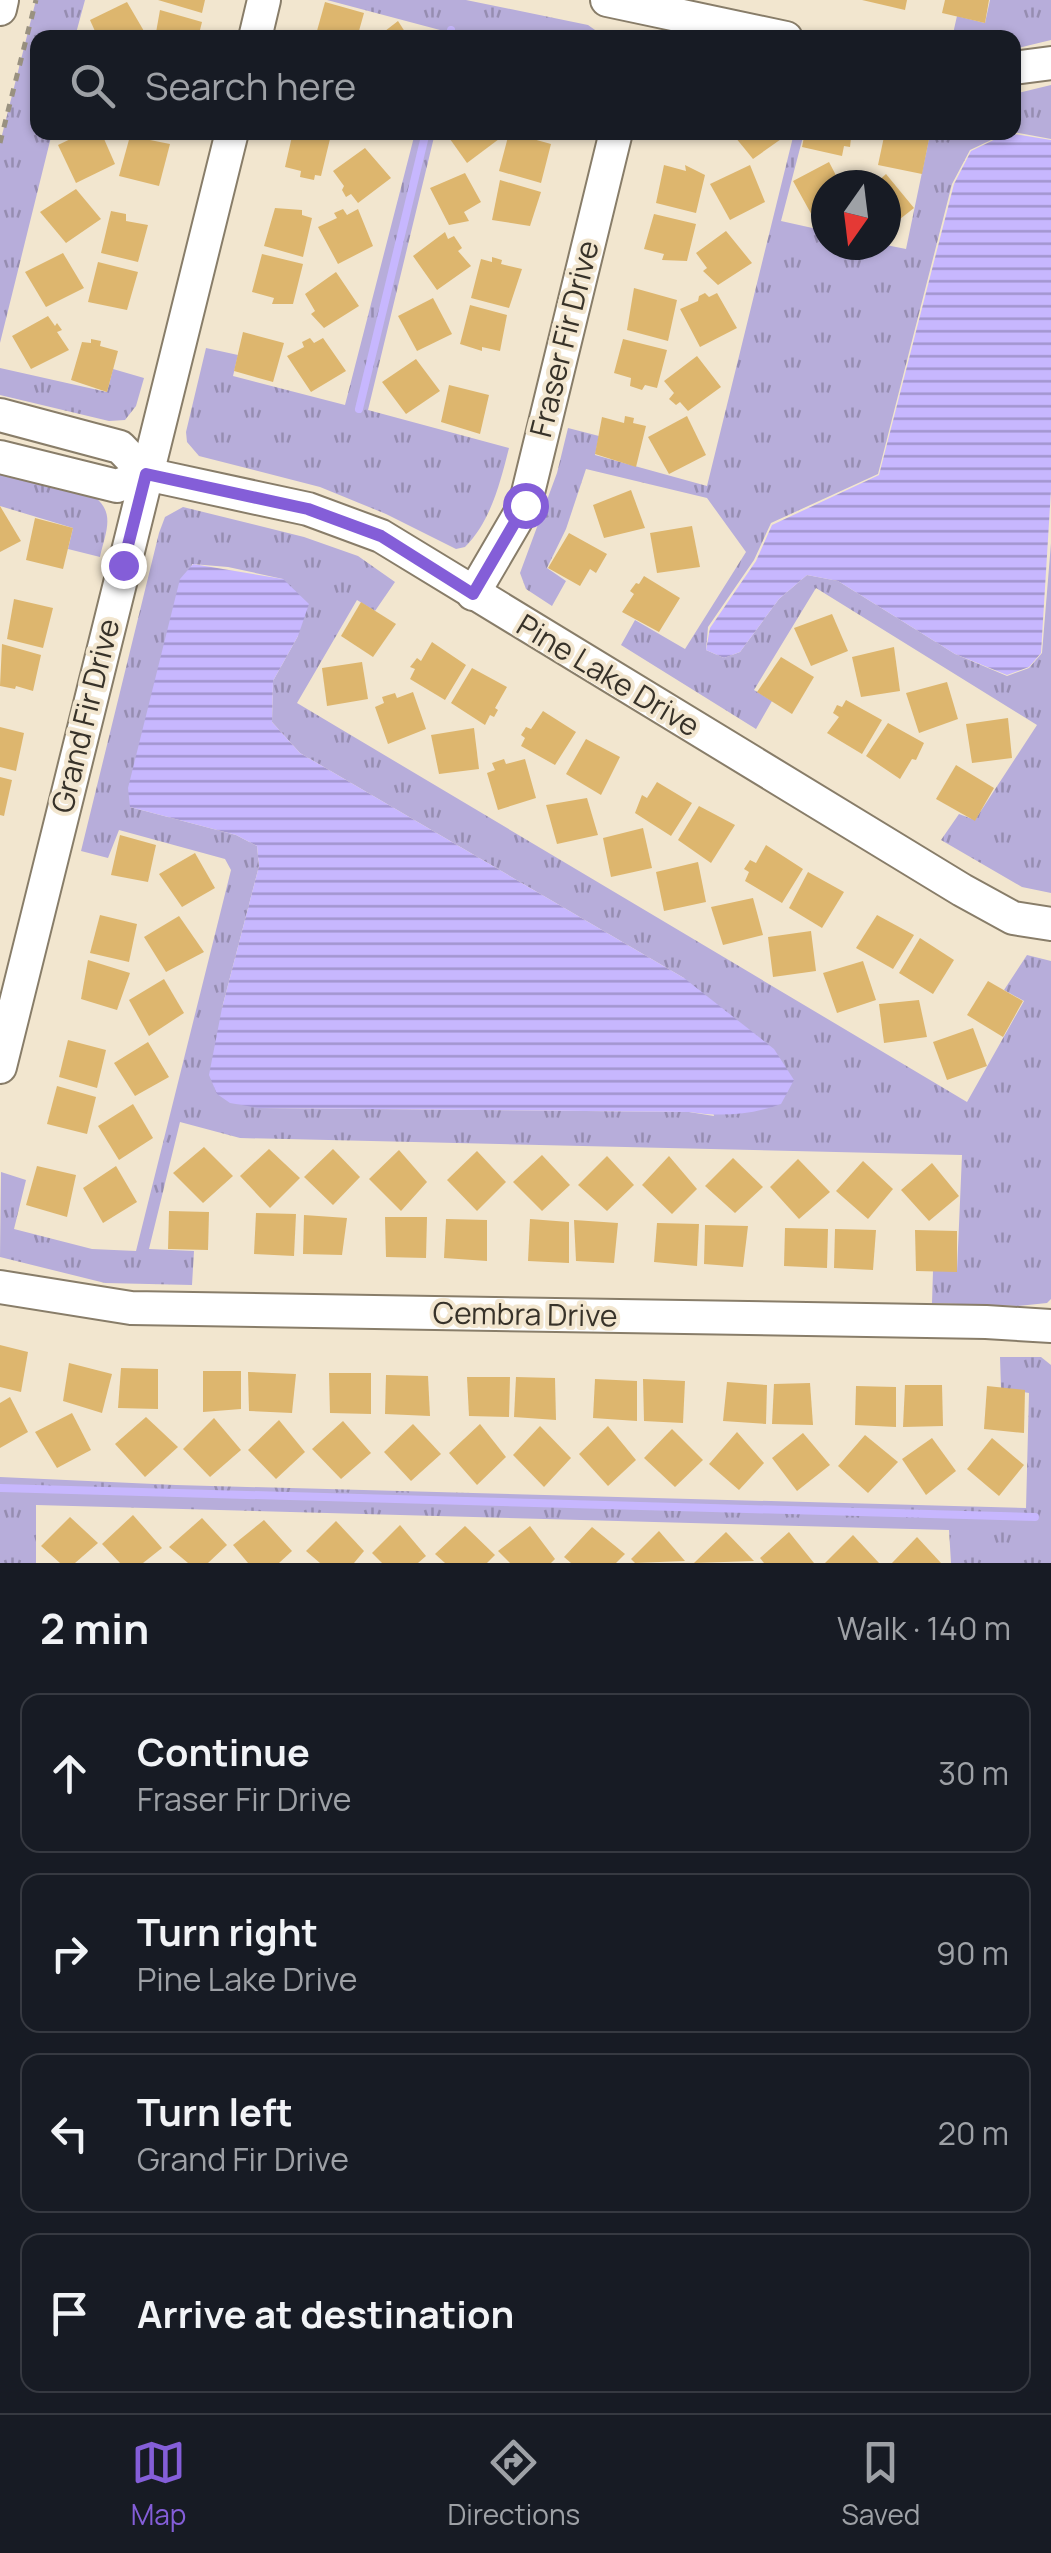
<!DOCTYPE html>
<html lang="en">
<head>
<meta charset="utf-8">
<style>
  body { margin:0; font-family:Manrope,sans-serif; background:#242831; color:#f1f3f6 }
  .compass { position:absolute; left:811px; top:170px; width:90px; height:90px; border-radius:50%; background:#171b24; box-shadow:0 2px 8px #0004; rotate:194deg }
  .stop { position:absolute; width:30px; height:30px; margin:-22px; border:8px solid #845ed8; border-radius:50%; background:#fff }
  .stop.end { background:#845ed8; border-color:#fff; box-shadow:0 2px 10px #0008 }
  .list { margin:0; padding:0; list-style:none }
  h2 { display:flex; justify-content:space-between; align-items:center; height:130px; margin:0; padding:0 40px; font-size:42px }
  h2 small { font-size:32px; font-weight:400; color:#9ea1a6 }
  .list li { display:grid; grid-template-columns:65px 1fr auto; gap:30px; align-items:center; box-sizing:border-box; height:160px; margin:0 20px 20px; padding:0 20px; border:2px solid #363941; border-radius:20px }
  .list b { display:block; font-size:38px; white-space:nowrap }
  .list p { margin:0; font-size:32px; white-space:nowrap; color:#9ea1a6 }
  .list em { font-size:32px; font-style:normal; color:#9ea1a6 }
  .icon { flex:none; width:55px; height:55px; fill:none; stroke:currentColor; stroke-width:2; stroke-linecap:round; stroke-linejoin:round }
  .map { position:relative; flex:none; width:1051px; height:1563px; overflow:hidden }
  .search { position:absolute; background:#171b24; box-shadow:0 2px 8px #0004; left:30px; right:30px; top:30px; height:110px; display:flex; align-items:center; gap:25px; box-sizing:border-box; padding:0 35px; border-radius:20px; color:#9ea1a6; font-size:38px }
  .sheet { height:850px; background:#171b24 }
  nav { display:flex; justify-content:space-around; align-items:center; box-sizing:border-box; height:140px; border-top:2px solid #363941; background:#171b24; font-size:28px; color:#9ea1a6 }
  nav a { display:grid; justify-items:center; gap:5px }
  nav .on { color:#845ed8 }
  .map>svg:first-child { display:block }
  .grass { fill:url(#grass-tufts); fill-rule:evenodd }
  .water { fill:url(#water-rules) }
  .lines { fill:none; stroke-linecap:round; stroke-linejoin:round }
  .stream { stroke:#c7b7fe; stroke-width:8 }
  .building { fill:#ddb66e }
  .minor-casing { stroke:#887d69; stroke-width:36 }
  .path { stroke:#999180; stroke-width:5; stroke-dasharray:8 8; stroke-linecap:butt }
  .minor { stroke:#fff; stroke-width:32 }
  .route { stroke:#845ed8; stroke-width:12 }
  .labels { text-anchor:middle; stroke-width:8; stroke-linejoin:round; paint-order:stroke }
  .street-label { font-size:30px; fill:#373229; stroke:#f2e6cf }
</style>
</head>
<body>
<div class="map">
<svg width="1051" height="1563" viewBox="0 0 1051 1563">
  <defs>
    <pattern id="grass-tufts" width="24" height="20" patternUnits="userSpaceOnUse" patternTransform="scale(2.5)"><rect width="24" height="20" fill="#b7adda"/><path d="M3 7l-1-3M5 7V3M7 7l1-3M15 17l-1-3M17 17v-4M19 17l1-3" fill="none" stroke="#968db1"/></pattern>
    <pattern id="water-rules" width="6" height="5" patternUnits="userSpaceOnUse" patternTransform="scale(2.5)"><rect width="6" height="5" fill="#c7b7fe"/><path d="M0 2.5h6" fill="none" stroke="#a295ce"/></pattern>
  </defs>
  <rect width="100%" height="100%" fill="#f2e6cf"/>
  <g class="grass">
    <path d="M36,0h49l-10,37 -37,1v94l14,1 -52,210v-200z"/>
    <path d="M327,0h139l122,25 17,12 -124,1 -21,-7 -2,6h-19l1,-7z"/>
    <path d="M990,0h61v40l-37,9v-11h-62l5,-22 28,7z"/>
    <path d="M1051,85v54l-38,-7 1,-38z"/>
    <path d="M415,133h20l-67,277 141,38c-9,35 -18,73 -44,99l-9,2 -70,-35 -66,-27 -121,-31 -12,-14 -1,-10 20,-84 32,7 -5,21 112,29z"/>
    <path d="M794,133h10l-23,88 45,10v14h60l20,4 24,-115 -8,-1h84l-36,17 -18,34 -74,290 -107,49 -17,37 -46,67 -2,23 18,8 16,-6 39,-53 28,-24 31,6 117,73 52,22 22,-8 13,-15 9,-110v350l-29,-6 -81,-47 18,-26 16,6 62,-95 -221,-137 -62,102 18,11 -16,28 -135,-84 14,-25 50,29 61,-97 -39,-54 -121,-29 -20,60 -19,39 19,13 -14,25 -26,-17 -6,-16 37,-100 11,-45 31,8 -4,19 112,31z"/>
    <path d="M0,368l107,24 6,-23 31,9 -8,28 -11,14 -16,1 -109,-26z"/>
    <path d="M0,474l95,23c21,17 10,36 5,60l-32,-8 5,-21 -73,-22z"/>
    <path d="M183,507l121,30 54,19 37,26 -20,29 -18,-11 -60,103 670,399 57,-101 -20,-11 23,-35 24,6v338l-4,4 -29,3 -86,-3 1,-32h24l5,-116 -722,-17 -60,-16 -31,127 45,2 -2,34 -87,-2 -105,-26 1,-85 25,8 -12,49 78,20 44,2 95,-381 -6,-11 -106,-29 -11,28 -27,-7 78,-318 6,-16zM192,564l36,3 55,12 15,57 -25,45 -1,41 28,31 384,225 30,138 -25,-4 -430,-4 -37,-100 37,-142 -2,-20 -21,-11 -106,-28z"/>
    <path d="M1000,1357h41l10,8v198h-100l-2,-33 -913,-25v58h-36v-86l176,8 850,23 3,-115 -28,-5z"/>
  </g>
  <g class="water">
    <path d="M1008,133l43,7v350l-10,163 -12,14 -22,8 -52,-21 -117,-73 -31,-6 -28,24 -39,53 -16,6 -18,-8 4,-22 46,-67 16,-36 107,-50 75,-291 17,-33z"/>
    <path d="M193,564l90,15 26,25 -11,32 -25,45 -1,41 28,31 384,225 90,71 20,31 -13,24c-31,11 -59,13 -92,8l-430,-4 -29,-5 -13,-9 -8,-19 13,-67 37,-142 -2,-20 -21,-11 -106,-28 -2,-19 52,-209z"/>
  </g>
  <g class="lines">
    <g class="stream">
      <path d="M449,38l2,-8"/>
      <path d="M359,409l67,-277"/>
      <path d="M0,1488l1035,29"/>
    </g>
  </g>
  <g class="building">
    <path d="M158,0h47l-3,13z"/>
    <path d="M862,0h45l-2,10z"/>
    <path d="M945,0h44l-4,23 -43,-10z"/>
    <path d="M127,2l21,36h-50l-8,-18z"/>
    <path d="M325,2l39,11 -7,25h-42z"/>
    <path d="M160,10l42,12 -4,16h-43z"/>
    <path d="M398,21l11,17h-33z"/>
    <path d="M85,132h16l14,32 -39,19 -18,-38z"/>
    <path d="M293,132l37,7 -9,37 -6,-1 -1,5 -14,-3 1,-6 -16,-4z"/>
    <path d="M445,132h55l3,4 -36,27z"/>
    <path d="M523,132l11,1 -1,6 18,5 -10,39 -42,-12 10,-38 13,3z"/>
    <path d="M731,132h50l3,5 -31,22z"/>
    <path d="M805,132h41l5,6 -1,9 -6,-1 -2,10 -40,-9z"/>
    <path d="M885,132l45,2 -8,40 -44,-9z"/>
    <path d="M130,136l40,8 -11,42 -40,-10z"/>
    <path d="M365,148l26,30 -33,25 -7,-9 -5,3 -4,-7 2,-4 -11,-15z"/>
    <path d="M829,162l12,23h-15v27l-12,7 -21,-38z"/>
    <path d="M664,165l22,6 -1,-6 20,10 -9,38 -40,-10z"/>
    <path d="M750,165l15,37 -35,18 -20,-36z"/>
    <path d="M465,173l16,29 -17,10 5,9 -20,4 -19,-37z"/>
    <path d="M886,174l28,34 -28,22v-45h-12z"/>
    <path d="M500,180l41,12 -11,34 -38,-6z"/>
    <path d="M76,189l25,30 -35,24 -26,-31z"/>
    <path d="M275,208l27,2v5l10,3 -9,39 -39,-11z"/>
    <path d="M343,209l4,6 11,-6 15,37 -35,18 -20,-37 19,-9 -3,-5z"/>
    <path d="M111,211l15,3v7l22,4 -10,37 -37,-9z"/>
    <path d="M654,214l42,10 -9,37 -25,-1 2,-6 -20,-5z"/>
    <path d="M726,231l26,32 -34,22 -15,-14 4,-3 -11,-15z"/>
    <path d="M445,232l3,7 6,-3 8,12 -4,3 13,15 -34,24 -24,-34z"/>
    <path d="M63,253l21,35 -38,19 -21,-35z"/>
    <path d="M262,254l41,10 -10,40h-21l2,-6 -22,-6z"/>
    <path d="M492,257l10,3 -1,4 21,5 -13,39 -38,-10 10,-39 11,3z"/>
    <path d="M98,262l40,10 -11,38 -39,-8z"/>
    <path d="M336,272l23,34 -35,22 -13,-14 4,-3 -10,-17z"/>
    <path d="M634,288l43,12 -9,41 -41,-11z"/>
    <path d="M705,293l4,4 8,-4 20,35 -37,19 -20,-38 18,-8 1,-5z"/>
    <path d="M433,298l19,36 -35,17 -19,-35z"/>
    <path d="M470,305l37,10 -7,36 -18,-4v4l-22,-7z"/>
    <path d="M48,316l7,10 2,-3 5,7 -5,2 12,18 -38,19 -19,-33z"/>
    <path d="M243,332l41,11 -11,39 -39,-11z"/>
    <path d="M310,338l4,5 9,-5 23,33 -35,21 -24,-36 17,-9 -2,-5z"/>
    <path d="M91,339l10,2 -1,5 18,5 -11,41 -36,-12 11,-38 9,1z"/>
    <path d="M623,339l44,11 -10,38 -12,-3 -3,5 -12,-4 1,-8 -17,-5z"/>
    <path d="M697,356l24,31 -33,24 -8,-9 -4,3 -7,-6 5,-6 -10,-12z"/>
    <path d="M416,359l24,32 -34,23 -24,-32z"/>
    <path d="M449,385l40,10 -9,39 -39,-12z"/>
    <path d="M625,416l9,2 -1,5 13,3 -10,41 -41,-13 7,-37 22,6z"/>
    <path d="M687,416l19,39 -37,19 -21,-37z"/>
    <path d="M631,490l14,38 -41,10 -11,-33z"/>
    <path d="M0,506l21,35 -21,11z"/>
    <path d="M35,518l38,10 -10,41 -37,-9z"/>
    <path d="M692,526l8,41 -43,6 -7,-40z"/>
    <path d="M569,533l38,21 -11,19 -6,-4 -10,17 -32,-18z"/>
    <path d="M644,576l36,22 -21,34 -37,-20 12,-18 -4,-3 6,-8 3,1z"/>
    <path d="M14,599l39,9 -10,40 -36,-9z"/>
    <path d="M361,602l35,22 -23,33 -32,-21z"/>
    <path d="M832,614l16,37 -37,15 -17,-38z"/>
    <path d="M432,642l34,23 -21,35 -35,-21 5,-10 -5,-2 7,-9 4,3z"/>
    <path d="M2,644l39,11 -8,36 -17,-5 -1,3 -15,-3z"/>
    <path d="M894,647l6,44 -39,6 -9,-40z"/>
    <path d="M781,657l33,20 -22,37 -35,-22z"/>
    <path d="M362,662l6,37 -41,7 -5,-38z"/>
    <path d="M472,668l35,19 -12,21 3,2 -4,7 -4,-2 -5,10 -34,-22z"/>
    <path d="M947,682l11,37 -39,14 -13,-40z"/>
    <path d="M413,692l13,37 -38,15 -13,-37 9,-4 -2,-6 13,-4 2,5z"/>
    <path d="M846,700l36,20 -20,34 -35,-21 12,-16 -6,-4 4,-8 5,2z"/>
    <path d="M543,711l33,21 -21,33 -34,-19 4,-8 -4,-3 5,-8 5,2z"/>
    <path d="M1008,718l4,40 -40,5 -6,-39z"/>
    <path d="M888,723l36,20 -8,17 -4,-1 -12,20 -34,-23z"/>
    <path d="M0,727l24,6 -8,38 -16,-4z"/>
    <path d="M474,728l5,41 -40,5 -8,-39z"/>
    <path d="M586,739l34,18 -19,38 -35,-21z"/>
    <path d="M504,759l2,5 19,-5 11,39 -38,12 -11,-37 8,-3 -3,-7z"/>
    <path d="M956,765l38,23 -19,33 -39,-22z"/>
    <path d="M0,777l12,3 -8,36 -4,-1z"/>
    <path d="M657,782l35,21 -21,33 -36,-23 7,-18 5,3z"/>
    <path d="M587,798l11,37 -41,9 -11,-39z"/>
    <path d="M699,806l36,19 -24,38 -33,-23z"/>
    <path d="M643,828l9,40 -41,9 -8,-39z"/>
    <path d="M120,835l36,10 -8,37 -37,-7z"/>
    <path d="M766,845l37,24 -21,34 -37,-22 4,-9 -5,-3 6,-9 6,3z"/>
    <path d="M195,853l20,35 -33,19 -23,-33z"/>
    <path d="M698,862l8,40 -42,9 -8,-39z"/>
    <path d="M808,872l36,20 -22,36 -33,-20z"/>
    <path d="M753,898l10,37 -40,10 -12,-38z"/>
    <path d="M100,915l37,9 -8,38 -39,-9z"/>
    <path d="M877,915l37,20 -21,34 -37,-21z"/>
    <path d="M179,916l25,36 -38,20 -22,-35z"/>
    <path d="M811,931l5,40 -43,6 -5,-40z"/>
    <path d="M920,938l34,22 -21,34 -34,-21z"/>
    <path d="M88,960l42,13 -13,37 -36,-11z"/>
    <path d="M863,961l13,39 -39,13 -14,-40z"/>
    <path d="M164,979l20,34 -35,23 -20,-36z"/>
    <path d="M988,981l35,20 -20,36 -36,-22z"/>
    <path d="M919,1000l8,37 -43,6 -5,-39z"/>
    <path d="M973,1028l14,38 -40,14 -14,-38z"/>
    <path d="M68,1040l38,10 -9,38 -38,-11z"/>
    <path d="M148,1042l21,35 -34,19 -21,-33z"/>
    <path d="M57,1086l39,11 -9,37 -40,-10z"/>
    <path d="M133,1104l20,34 -34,22 -21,-34z"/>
    <path d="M204,1147l29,29 -30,27 -30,-30z"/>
    <path d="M269,1149l31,29 -30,30 -30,-32z"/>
    <path d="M333,1149l27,28 -27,28 -29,-28z"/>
    <path d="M399,1150l28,32 -26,29 -32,-32z"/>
    <path d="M477,1151l29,31 -29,29 -30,-31z"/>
    <path d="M542,1155l28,30 -28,26 -29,-29z"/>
    <path d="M607,1156l27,29 -27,26 -29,-26z"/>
    <path d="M669,1156l28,33 -25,25 -30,-29z"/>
    <path d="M733,1158l30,29 -28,26 -30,-27z"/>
    <path d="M798,1159l32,33 -31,27 -29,-32z"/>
    <path d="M863,1161l30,28 -25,30 -32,-28z"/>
    <path d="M932,1163l27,33 -30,25 -28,-31z"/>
    <path d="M37,1166l39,9 -9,42 -41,-12z"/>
    <path d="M116,1166l21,36 -34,21 -20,-35z"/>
    <path d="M169,1211l40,1 -1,38 -40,-1z"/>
    <path d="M256,1213l40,1 -2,42 -40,-2z"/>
    <path d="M304,1215l43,3 -5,37 -39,-1z"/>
    <path d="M385,1217h42l-1,41 -40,-1z"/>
    <path d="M446,1219l41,1v41l-43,-3z"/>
    <path d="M530,1219l39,3v41l-41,-2z"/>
    <path d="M574,1220l44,3 -4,40 -38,-2z"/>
    <path d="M657,1223l42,1 -2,42 -43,-4z"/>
    <path d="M705,1225l43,1 -5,41 -39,-3z"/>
    <path d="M785,1228l43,1 -1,39 -43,-2z"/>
    <path d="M835,1229l41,1 -3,40 -39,-2z"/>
    <path d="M915,1230l42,1v41l-41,-1z"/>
    <path d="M0,1345l28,7 -7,40 -21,-5z"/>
    <path d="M69,1363l43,11 -10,39 -39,-12z"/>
    <path d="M121,1368l37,1v40l-40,-1z"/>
    <path d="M203,1371h38v38l-38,3z"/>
    <path d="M248,1372l48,2 -4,39 -43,-2z"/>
    <path d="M329,1373h42v41l-41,-1z"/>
    <path d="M386,1375l42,1 2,40 -45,-2z"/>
    <path d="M467,1377h43l-1,40 -40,-1z"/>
    <path d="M516,1377l39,1 1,42 -42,-3z"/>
    <path d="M595,1379l42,2v40l-44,-3z"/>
    <path d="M643,1379l42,2 -2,42 -39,-2z"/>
    <path d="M727,1382l40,3 -1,39 -43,-3z"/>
    <path d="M810,1383l3,42 -41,-1 2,-40z"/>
    <path d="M905,1385h37l1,41 -40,1z"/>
    <path d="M856,1386l40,1v40l-41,-2z"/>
    <path d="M987,1386l38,4 -1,43 -40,-4z"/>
    <path d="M10,1397l18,35 -28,16v-45z"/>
    <path d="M72,1413l19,37 -34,18 -22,-36z"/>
    <path d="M146,1417l32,30 -33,30 -30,-33z"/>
    <path d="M214,1418l27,32 -31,27 -27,-28z"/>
    <path d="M279,1420l26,32 -29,27 -28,-29z"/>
    <path d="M343,1421l28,32 -30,26 -29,-30z"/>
    <path d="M413,1424l28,30 -30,27 -27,-29z"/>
    <path d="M480,1424l26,33 -29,28 -28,-32z"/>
    <path d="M540,1426l31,32 -27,29 -31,-32z"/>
    <path d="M608,1426l28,34 -28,26 -29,-32z"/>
    <path d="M672,1429l31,31 -28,27 -31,-29z"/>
    <path d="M737,1432l27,31 -25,27 -30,-26z"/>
    <path d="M803,1433l27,32 -33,26 -25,-33z"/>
    <path d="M865,1435l33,27 -30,31 -30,-27z"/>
    <path d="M932,1438l24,33 -30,24 -24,-36z"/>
    <path d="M992,1438l32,27 -25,31 -32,-27z"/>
    <path d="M133,1515l29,33 -19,15h-23l-18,-19z"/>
    <path d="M70,1517l28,26 -23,20h-15l-19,-17z"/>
    <path d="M202,1518l25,27 -19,18h-20l-19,-16z"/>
    <path d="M264,1520l28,31 -13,12h-31l-15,-18z"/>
    <path d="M336,1521l28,30 -10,12h-34l-14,-12z"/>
    <path d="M400,1525l26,31 -8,7h-36l-10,-10z"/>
    <path d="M465,1526l30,29 -8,8h-42l-10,-9z"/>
    <path d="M530,1526l25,33 -4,4h-41l-12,-12z"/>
    <path d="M592,1527l33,27 -9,9h-45l-7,-6z"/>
    <path d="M659,1531l26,30 -50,2 -4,-4z"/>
    <path d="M726,1532l28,29 -60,2z"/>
    <path d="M789,1532l25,31h-50l-4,-5z"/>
    <path d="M853,1535l26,28h-54z"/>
    <path d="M917,1537l24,26h-49z"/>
  </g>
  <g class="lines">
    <g class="minor-casing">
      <g id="minor">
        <path d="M607,0l179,38"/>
        <path d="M0,9l2,-9"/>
        <path d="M255,38l9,-38"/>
        <path d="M1014,68l37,-5"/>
        <path d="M0,415l120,32 26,27 162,35 73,27 581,354 51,28 38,6"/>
        <path d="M0,457l117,29 29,-12"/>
        <path d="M473,594l52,-89 91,-373"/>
        <path d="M0,1067l232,-935"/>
        <path d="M0,1287l131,21 855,14 65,4"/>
      </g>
    </g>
    <path class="path" d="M0,143l36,-143"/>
    <use href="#minor" class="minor"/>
  </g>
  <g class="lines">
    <path class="route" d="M123,565l23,-91 162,35 73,27 92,58 52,-89"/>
  </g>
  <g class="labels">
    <g class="street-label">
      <text transform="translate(565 339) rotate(-76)" y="10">Fraser Fir Drive</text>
      <text transform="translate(608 676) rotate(31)" y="10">Pine Lake Drive</text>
      <text transform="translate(86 716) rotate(-76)" y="10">Grand Fir Drive</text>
      <text transform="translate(525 1315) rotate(1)" y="10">Cembra Drive</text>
    </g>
  </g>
</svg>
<svg class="compass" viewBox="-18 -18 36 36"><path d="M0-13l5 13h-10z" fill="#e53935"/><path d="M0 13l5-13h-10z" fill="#9ea1a6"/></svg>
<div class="stop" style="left:525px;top:505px"></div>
<div class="stop end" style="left:123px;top:565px"></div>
<div class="search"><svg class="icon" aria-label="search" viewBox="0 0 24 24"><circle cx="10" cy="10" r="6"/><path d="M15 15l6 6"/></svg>Search here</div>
</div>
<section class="sheet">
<h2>2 min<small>Walk · 140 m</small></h2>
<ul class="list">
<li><svg class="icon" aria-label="ahead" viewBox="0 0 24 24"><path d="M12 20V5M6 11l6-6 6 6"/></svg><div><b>Continue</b><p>Fraser Fir Drive</p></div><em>30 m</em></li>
<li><svg class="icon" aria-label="right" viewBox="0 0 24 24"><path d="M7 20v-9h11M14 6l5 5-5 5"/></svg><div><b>Turn right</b><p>Pine Lake Drive</p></div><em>90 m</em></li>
<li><svg class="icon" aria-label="left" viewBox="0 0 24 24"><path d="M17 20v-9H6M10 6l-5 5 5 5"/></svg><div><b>Turn left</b><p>Grand Fir Drive</p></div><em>20 m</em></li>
<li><svg class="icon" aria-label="arrive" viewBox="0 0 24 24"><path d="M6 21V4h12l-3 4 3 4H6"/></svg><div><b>Arrive at destination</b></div></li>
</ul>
</section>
<nav>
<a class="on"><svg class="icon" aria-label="map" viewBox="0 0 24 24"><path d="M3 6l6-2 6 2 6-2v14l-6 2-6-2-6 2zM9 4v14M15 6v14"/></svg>Map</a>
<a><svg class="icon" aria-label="directions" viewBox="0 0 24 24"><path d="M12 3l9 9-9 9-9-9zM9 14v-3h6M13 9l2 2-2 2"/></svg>Directions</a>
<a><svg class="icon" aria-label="saved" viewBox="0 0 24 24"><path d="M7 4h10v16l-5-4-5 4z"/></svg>Saved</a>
</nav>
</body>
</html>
